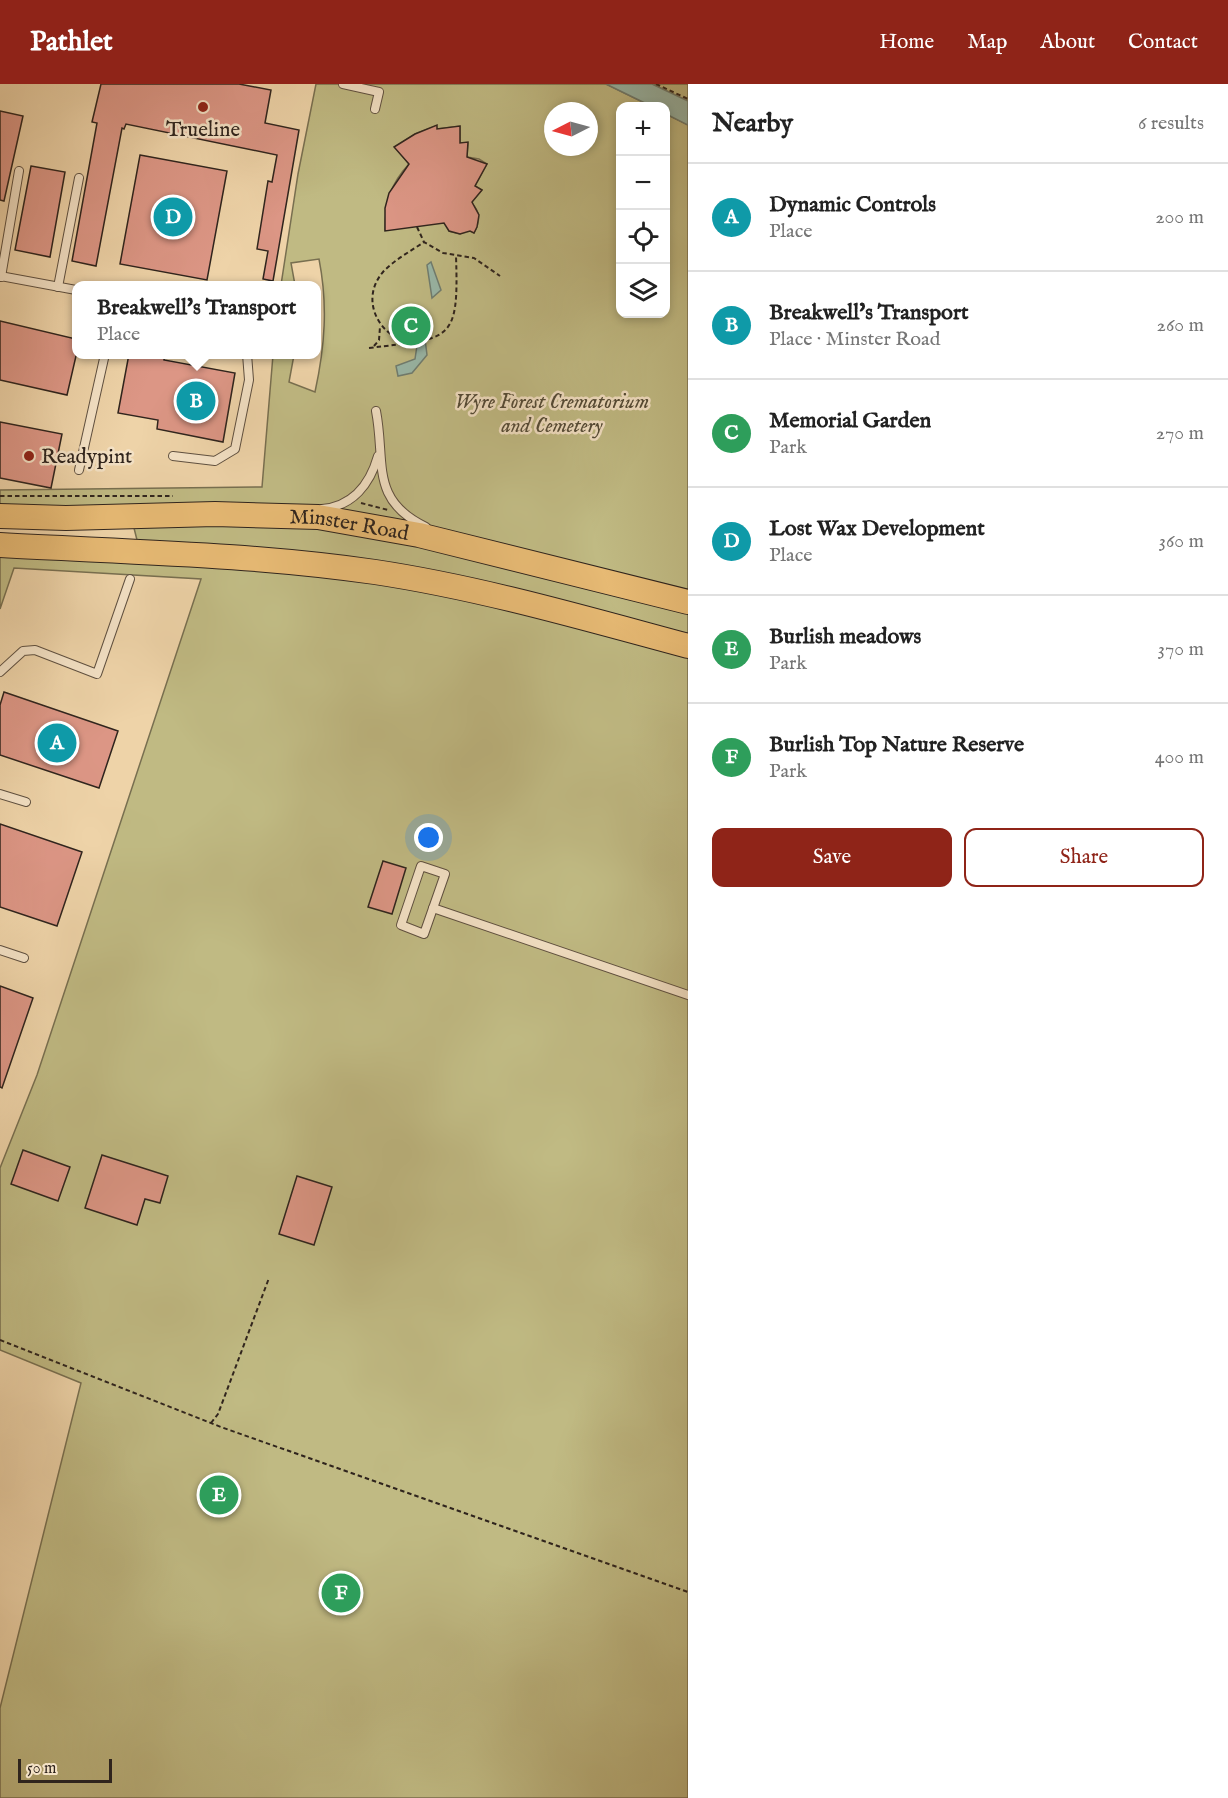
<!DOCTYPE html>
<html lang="en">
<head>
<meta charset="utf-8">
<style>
  body { margin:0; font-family:"IM FELL English",serif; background:#f2f2f2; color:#222 }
  .controls { position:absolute; right:18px; top:18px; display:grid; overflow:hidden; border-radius:12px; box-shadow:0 3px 9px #0003 }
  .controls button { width:54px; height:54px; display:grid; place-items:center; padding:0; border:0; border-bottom:2px solid #e0e0e0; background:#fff; color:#222; font:30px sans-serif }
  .compass { position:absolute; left:544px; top:18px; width:54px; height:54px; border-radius:50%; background:#fff; box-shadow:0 3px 9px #0003; rotate:264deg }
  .scale { position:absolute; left:18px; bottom:15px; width:94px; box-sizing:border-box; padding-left:6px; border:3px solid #2f241d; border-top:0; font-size:16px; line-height:21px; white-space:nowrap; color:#2f241d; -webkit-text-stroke:4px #f4e2c6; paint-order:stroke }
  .you { position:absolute; left:429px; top:754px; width:21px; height:21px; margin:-15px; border:4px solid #fff; border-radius:50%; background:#1a73e8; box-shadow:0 0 0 9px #1a73e833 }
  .badge { display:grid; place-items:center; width:39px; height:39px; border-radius:50%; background:#8f2418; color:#fff; font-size:20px; font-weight:700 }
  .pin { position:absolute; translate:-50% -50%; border:3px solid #fff; box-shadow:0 2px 6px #0006 }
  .popup { position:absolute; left:72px; top:197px; width:249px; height:78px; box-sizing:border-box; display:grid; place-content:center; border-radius:12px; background:#fff; filter:drop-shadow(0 2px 4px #0005); font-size:20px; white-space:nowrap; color:#767676 }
  .popup b { font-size:22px; color:#222 }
  .popup::after { content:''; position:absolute; left:50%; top:100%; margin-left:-12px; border:12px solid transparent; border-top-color:#fff }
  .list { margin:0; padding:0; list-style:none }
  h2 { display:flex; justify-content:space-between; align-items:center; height:78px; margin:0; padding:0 24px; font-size:26px }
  h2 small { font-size:20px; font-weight:400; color:#767676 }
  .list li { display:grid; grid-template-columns:39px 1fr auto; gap:18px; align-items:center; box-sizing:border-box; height:108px; padding:0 24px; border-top:2px solid #e0e0e0 }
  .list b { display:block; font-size:22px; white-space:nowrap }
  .list p { margin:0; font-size:20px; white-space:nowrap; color:#767676 }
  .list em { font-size:20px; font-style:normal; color:#767676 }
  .actions { display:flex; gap:12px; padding:18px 24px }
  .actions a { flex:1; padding:14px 0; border:2px solid #8f2418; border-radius:12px; text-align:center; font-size:21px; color:#8f2418 }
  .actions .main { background:#8f2418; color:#fff }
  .icon { flex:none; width:33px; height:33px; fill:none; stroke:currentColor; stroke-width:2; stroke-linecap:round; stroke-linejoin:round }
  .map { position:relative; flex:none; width:688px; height:1714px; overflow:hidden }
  header { display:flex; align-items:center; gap:36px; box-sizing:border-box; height:84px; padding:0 30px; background:#8f2418; color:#fff }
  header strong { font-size:28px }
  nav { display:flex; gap:33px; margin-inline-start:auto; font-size:21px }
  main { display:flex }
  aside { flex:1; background:#fff }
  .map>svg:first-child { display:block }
  .green { fill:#c0ba83; stroke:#786f50; stroke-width:1.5; fill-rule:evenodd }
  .water { fill:#99b8a9; stroke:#6f7d71; stroke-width:1.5 }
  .building { fill:#dc9685; stroke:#2f241d; stroke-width:1.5 }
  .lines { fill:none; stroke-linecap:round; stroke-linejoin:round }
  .service-casing { stroke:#5f5040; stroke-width:10 }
  .primary-casing { stroke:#2f241d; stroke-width:26 }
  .path { stroke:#2f241d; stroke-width:2; stroke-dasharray:4.5 3; stroke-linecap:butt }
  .service { stroke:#f4e2c6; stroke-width:8 }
  .primary { stroke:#e7ba74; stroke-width:24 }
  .poi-dot { fill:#8f2418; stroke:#f4e2c6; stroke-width:2 }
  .labels { text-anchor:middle; stroke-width:5; stroke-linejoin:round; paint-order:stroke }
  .poi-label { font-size:21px; fill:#2f241d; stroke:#f4e2c6 }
  .park-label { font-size:21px; font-style:italic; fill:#534a36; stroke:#f4e2c6 }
  .street-label { font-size:21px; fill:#2f241d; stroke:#f4e2c6 }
</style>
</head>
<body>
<header>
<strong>Pathlet</strong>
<nav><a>Home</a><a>Map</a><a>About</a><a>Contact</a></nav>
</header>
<main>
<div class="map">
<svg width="688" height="1714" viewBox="0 0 688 1714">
  <rect width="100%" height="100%" fill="#eed3a8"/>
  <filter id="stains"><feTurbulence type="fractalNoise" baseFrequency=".00333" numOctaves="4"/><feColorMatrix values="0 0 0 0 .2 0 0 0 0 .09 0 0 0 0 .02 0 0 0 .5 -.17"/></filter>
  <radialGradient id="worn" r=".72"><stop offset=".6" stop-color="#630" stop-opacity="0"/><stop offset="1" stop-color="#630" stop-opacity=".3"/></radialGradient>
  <g class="green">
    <path d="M316,0h290l45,22h-31v208h46v-200l22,11v1673h-688v-90l81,-325 -81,-33v-182l37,-93 164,-496 -187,-11 -14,41v-64l140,7 -9,-36h-131v-26l262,-3 11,-132h21l-5,27 26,10c10,-46 13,-87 4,-133l-28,4 4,22h-14l17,-111zM553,27h36v36h-36zM436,42l1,3 23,-3v17h8l-1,14 12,2 8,5 -12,22 7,4 -11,13c10,8 9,19 3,30l-5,-3 -9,4 -11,-3 -4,-9 -60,8c0,-27 5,-46 24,-66l-14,-17 20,-13z"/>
    <path d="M652,0h36v17z"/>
  </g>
  <g class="water">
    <path d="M606,0h46l36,17v24l-22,-11v-8h-15z"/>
    <path d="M431,178l10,28 -9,8 -5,-33z"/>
    <path d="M419,248l6,7 2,16 -15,18 -14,3 -2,-10 19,-7z"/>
  </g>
  <g class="building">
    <path d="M101,0h138l32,6 -6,33 34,7 -26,151 -10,-2 5,-28 -11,-2 11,-68 4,1 5,-27 -151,-31 -2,5 -2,-1 -26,138 -24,-5 25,-138 -5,-1z"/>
    <path d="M0,27l23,5 -19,85 -4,-1z"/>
    <path d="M437,41v4l23,-3v17l8,-1 -1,15 20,7 -12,22 7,4 -10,12 7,13 -2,12 -3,6 -4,-2 -10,3 -11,-3 -5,-8 -59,8v-23l4,-15 20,-29 -15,-17 21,-13z"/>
    <path d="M140,71l87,16 -20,109 -87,-16z"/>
    <path d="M31,82l34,6 -15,85 -35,-7z"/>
    <path d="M0,237l76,18v17l-9,39 -67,-15z"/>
    <path d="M129,270h36l-1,6 71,13 -12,69 -66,-13 1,-9 -40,-7z"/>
    <path d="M0,338l62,12 -11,54 -51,-10z"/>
    <path d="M4,608l114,39 -19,57 -99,-33v-50z"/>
    <path d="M0,740l82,28 -25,74 -57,-19z"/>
    <path d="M383,777l23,7 -14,46 -24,-7z"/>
    <path d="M0,902l33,12 -31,90 -2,-1z"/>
    <path d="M23,1066l47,17 -12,34 -47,-17z"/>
    <path d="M102,1071l66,21 -8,27 -15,-4 -8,26 -52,-17z"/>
    <path d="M297,1092l35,11 -18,58 -35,-11z"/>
  </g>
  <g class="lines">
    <g class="service-casing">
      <g id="service">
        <path d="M343,0l36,8 -4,17"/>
        <path d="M0,192l76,14"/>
        <path d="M1,193l18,-106"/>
        <path d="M58,203l21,-109"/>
        <path d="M376,327c10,51 -7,89 50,116"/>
        <path d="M173,372l42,5 20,-12 14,-69 -2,-26"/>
        <path d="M79,386l26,-116"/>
        <path d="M322,425c31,-3 48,-25 56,-53"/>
        <path d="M0,588l23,-21 12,-1 62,24 33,-95"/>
        <path d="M0,710l26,8"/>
        <path d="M421,782l24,8 -21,60 -23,-9z"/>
        <path d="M433,824l255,87"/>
        <path d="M0,866l24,8"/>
      </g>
    </g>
    <g class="primary-casing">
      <g id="primary">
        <path id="s1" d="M0,432l66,2 149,-4 103,3 101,18 269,67"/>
        <path d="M0,461c125,7 251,9 375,27 106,16 209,46 313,74"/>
      </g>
    </g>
    <g class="path">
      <path d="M656,0l32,15"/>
      <path d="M417,143l7,15"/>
      <path d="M411,259c-32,-6 -52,-43 -28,-71 11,-12 28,-21 41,-30l19,11 31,5 26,18"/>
      <path d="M374,262l5,-6 1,-13"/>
      <path d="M369,264c82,-10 90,-5 87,-92"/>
      <path d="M0,412h173"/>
      <path d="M361,419l27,7"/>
      <path d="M0,1256l221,87 467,165"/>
      <path d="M211,1339l7,-9 51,-136"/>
    </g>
    <use href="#service" class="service"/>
    <use href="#primary" class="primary"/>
  </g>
  <g class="poi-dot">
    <circle cx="203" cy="23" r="6"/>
    <circle cx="29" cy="372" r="6"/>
  </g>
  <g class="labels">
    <g class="poi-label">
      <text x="203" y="52">Trueline</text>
      <text x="41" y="379" text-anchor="start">Readypint</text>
    </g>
    <g class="park-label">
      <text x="552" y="324">Wyre Forest Crematorium<tspan x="552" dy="24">and Cemetery</tspan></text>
    </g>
    <g class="street-label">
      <text dy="7" stroke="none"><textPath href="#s1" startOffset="350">Minster Road</textPath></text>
    </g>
  </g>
  <rect width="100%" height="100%" filter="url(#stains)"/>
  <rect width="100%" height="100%" fill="url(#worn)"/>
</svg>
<div class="controls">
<button>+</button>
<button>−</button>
<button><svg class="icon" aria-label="locate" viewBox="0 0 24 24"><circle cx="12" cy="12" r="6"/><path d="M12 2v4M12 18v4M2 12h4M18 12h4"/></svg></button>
<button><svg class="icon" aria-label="layers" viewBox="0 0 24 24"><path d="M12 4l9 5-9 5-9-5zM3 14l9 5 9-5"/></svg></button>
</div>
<svg class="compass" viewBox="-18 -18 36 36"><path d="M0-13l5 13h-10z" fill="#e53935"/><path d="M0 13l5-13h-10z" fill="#767676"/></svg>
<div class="scale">50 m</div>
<div class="you"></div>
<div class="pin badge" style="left:57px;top:659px;background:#0f9aa8">A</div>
<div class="pin badge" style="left:196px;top:317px;background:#0f9aa8">B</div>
<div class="popup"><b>Breakwell's Transport</b>Place</div>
<div class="pin badge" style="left:411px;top:242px;background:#2e9e5b">C</div>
<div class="pin badge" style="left:173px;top:133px;background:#0f9aa8">D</div>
<div class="pin badge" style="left:219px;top:1411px;background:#2e9e5b">E</div>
<div class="pin badge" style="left:341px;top:1509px;background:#2e9e5b">F</div>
</div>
<aside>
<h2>Nearby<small>6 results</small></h2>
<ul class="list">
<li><span class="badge" style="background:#0f9aa8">A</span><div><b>Dynamic Controls</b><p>Place</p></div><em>200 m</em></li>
<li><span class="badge" style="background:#0f9aa8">B</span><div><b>Breakwell's Transport</b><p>Place · Minster Road</p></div><em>260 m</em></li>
<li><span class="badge" style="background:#2e9e5b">C</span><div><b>Memorial Garden</b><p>Park</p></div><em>270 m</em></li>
<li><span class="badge" style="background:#0f9aa8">D</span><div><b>Lost Wax Development</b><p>Place</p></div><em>360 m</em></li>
<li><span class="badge" style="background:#2e9e5b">E</span><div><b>Burlish meadows</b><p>Park</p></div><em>370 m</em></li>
<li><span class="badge" style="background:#2e9e5b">F</span><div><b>Burlish Top Nature Reserve</b><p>Park</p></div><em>400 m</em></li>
</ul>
<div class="actions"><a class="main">Save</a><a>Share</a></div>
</aside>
</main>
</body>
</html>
